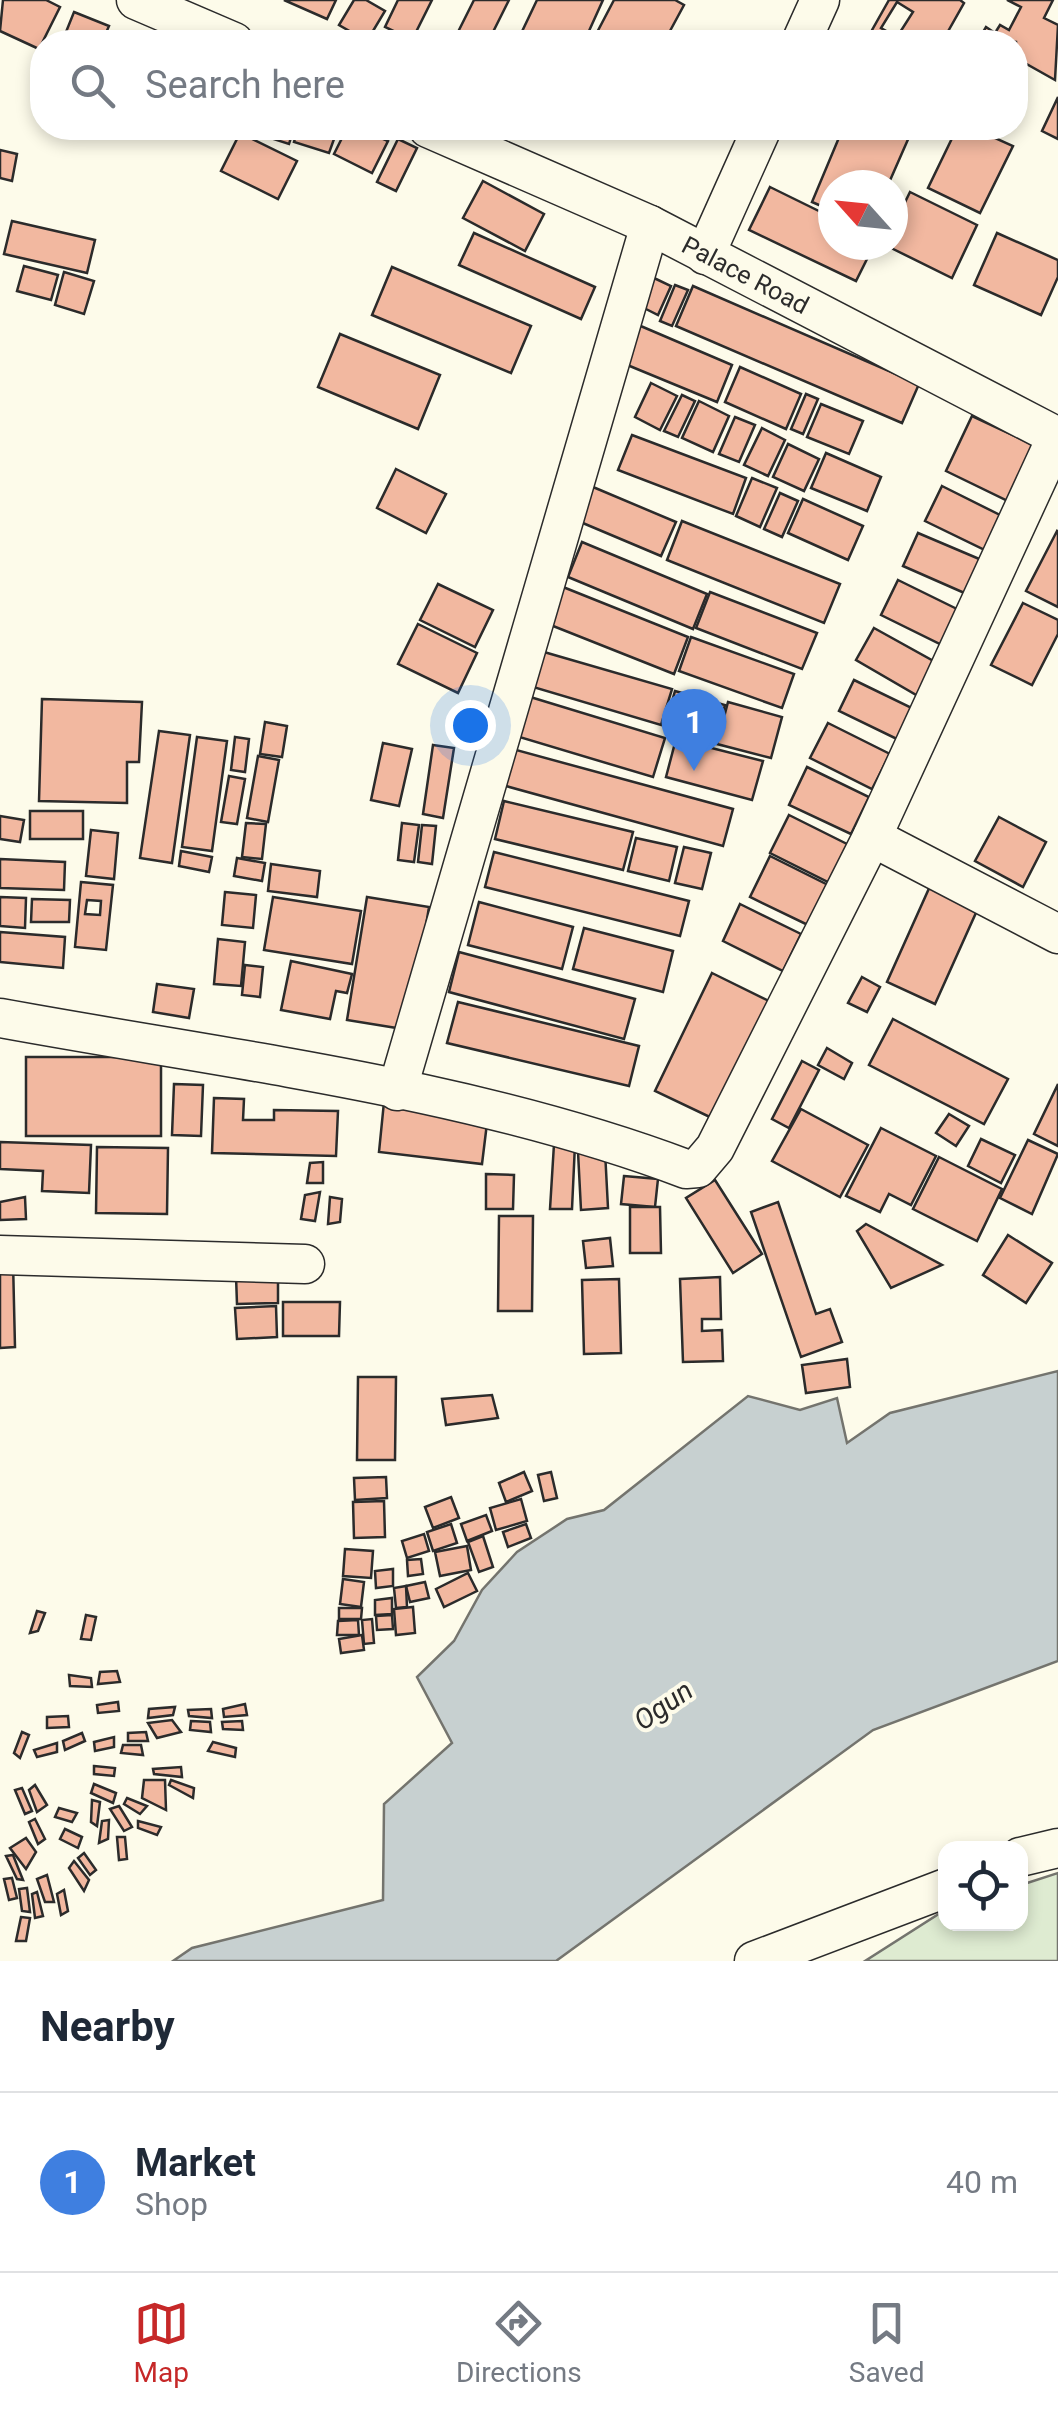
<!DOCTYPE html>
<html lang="en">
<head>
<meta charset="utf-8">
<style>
  body { margin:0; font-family:Roboto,sans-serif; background:#f2f2f3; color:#1f2937 }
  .controls { position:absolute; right:30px; bottom:30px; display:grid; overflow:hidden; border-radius:20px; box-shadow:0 5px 15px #0003 }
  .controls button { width:90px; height:90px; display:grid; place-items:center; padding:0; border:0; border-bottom:2px solid #e0e1e3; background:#fff; color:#1f2937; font:50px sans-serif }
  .compass { position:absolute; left:818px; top:170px; width:90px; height:90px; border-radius:50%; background:#fff; box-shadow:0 5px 15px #0003; rotate:297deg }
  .you { position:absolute; left:470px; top:725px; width:35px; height:35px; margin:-25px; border:8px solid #fff; border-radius:50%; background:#1a73e8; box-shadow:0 0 0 15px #1a73e833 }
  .badge { display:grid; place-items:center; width:65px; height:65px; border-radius:50%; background:#c62828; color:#fff; font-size:32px; font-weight:700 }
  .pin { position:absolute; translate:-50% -82px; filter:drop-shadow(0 2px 5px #0008) }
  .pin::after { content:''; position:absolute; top:52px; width:35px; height:30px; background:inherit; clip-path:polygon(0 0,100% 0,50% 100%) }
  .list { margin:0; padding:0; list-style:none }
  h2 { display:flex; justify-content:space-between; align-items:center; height:130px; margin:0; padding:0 40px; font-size:42px }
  h2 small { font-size:32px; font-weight:400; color:#747a83 }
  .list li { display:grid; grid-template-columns:65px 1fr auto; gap:30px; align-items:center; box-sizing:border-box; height:180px; padding:0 40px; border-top:2px solid #e0e1e3 }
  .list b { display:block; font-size:38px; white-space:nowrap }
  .list p { margin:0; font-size:32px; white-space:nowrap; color:#747a83 }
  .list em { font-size:32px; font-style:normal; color:#747a83 }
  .icon { flex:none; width:55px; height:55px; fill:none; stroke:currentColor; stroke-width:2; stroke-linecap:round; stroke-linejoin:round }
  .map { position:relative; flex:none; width:1058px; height:1961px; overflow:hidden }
  .search { position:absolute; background:#fff; box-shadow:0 5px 15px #0003; left:30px; right:30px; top:30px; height:110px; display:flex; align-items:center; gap:25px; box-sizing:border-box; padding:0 35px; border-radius:40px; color:#747a83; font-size:38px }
  .sheet { height:310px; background:#fff }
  nav { display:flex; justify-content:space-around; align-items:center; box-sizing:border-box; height:140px; border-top:2px solid #e0e1e3; background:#fff; font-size:28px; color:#747a83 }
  nav a { display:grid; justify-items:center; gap:5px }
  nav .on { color:#c62828 }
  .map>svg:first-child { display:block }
  .green { fill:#deebd1; stroke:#74746e; stroke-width:2.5 }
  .water { fill:#c7d0d0; stroke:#74746e; stroke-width:2.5 }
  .building { fill:#f2b8a0; stroke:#2b2b2b; stroke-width:2.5; fill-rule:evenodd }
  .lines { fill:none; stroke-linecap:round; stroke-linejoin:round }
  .minor-casing { stroke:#2b2b2b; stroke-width:41 }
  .minor { stroke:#fdfbea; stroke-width:38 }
  .labels { text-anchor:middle; stroke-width:8; stroke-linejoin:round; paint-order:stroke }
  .street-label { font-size:25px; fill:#2b2b2b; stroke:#fdfbea }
  .water-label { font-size:28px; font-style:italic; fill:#2b2b2b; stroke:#fdfbea }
</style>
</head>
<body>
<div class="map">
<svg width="1058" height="1961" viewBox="0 0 1058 1961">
  <rect width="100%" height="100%" fill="#fdfbea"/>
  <path class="green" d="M1058,1873v88h-193l80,-51 1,14h74l1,-39z"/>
  <path class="water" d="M1058,1371v290l-185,69 -317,231h-383l19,-13 191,-48 1,-96 68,-61 -35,-66 37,-36 28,-51 35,-38 50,-33 37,-9 144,-114 52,14 37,-12 10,45 43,-30z"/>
  <g class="building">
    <path d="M3,0h43l14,7 -21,42 -39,-18z"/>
    <path d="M284,0h52l-9,19z"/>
    <path d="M354,0h12l19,11 -18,30 -28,-16z"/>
    <path d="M398,0h34l-20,40 -27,-13z"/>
    <path d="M474,0h35l-21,42h-35z"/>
    <path d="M537,0h66l-19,42h-67z"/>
    <path d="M614,0h61l9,5 -20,37h-72z"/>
    <path d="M889,0h71l4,3 -22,39h-69l-6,-3zM897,2l16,10 -16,25 -16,-9z"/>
    <path d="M1007,0h46l-9,18 14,7 -3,55 -39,-22v-16l-37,-3 7,-12 9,6 5,-8 9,5 12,-23z"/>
    <path d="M74,12l35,14 -7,16h-40z"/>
    <path d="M1058,97v42l-16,-8z"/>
    <path d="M239,128h55l-5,16z"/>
    <path d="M298,128h40l-9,25 -35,-11z"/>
    <path d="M347,128h11l30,13 -16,32 -38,-19z"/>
    <path d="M843,128h70l-25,57h-55v26l-21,-9z"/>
    <path d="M957,128h16l40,18 -33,67 -52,-25z"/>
    <path d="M240,133l57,28 -19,38 -57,-28z"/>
    <path d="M398,139l19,9 -21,43 -19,-9z"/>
    <path d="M0,150l17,4 -5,27 -12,-3z"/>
    <path d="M483,181l61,33 -19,37 -62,-33z"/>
    <path d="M770,187l63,31v27h41l-18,36 -107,-51z"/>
    <path d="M910,192l67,33 -25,53 -67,-33h8v-18z"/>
    <path d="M12,221l83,19 -8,33 -83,-19z"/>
    <path d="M474,233l121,54 -14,32 -122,-54z"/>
    <path d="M997,233l61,27v17l-17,38 -67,-30z"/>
    <path d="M24,266l34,9 -7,25 -34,-9z"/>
    <path d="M392,267l139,59 -20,47 -139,-58z"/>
    <path d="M64,272l30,9 -10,33 -29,-9z"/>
    <path d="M654,278l17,8 -13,29 -16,-8z"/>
    <path d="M675,285l13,5 -16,36 -12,-5z"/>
    <path d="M693,286l226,98 -17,39 -226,-97z"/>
    <path d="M636,324l96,41 -15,37 -97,-40z"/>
    <path d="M340,334l100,41 -22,54 -100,-42z"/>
    <path d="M740,367l61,27 -15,35 -61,-27z"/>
    <path d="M651,383l26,13 -17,34 -25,-13z"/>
    <path d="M806,394l12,5 -15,35 -12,-5z"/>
    <path d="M682,395l13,6 -17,36 -14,-6z"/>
    <path d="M699,401l30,15 -16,36 -31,-14z"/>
    <path d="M821,404l42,17 -14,33 -42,-17z"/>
    <path d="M972,416l64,30 -26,56 -64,-31z"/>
    <path d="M735,417l20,8 -16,37 -20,-8z"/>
    <path d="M762,428l23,12 -17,36 -24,-11z"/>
    <path d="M632,435l114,43 -13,36 -115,-44z"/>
    <path d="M788,444l31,15 -15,32 -31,-14z"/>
    <path d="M826,453l55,24 -14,34 -56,-23z"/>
    <path d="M396,469l50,25 -20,39 -49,-25z"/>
    <path d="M752,478l25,10 -17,39 -24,-11z"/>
    <path d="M942,486l64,32 -17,34 -64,-31z"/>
    <path d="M593,487l83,35 -15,34 -83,-35z"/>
    <path d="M780,493l18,8 -16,36 -18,-8z"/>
    <path d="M803,499l60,27 -15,34 -60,-27z"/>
    <path d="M682,521l158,63 -16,39 -157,-63z"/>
    <path d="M1057,531l1,1v75l-32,-16z"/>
    <path d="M918,533l66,28 -15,34 -66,-29z"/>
    <path d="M582,542l125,52 -14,35 -125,-52z"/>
    <path d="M898,580l61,30 -17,35 -61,-30z"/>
    <path d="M438,584l55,26 -18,37 -55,-27z"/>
    <path d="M563,587l125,50 -14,37 -126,-50z"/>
    <path d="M710,592l107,41 -15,36 -106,-41z"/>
    <path d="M1023,603l35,17v14l-26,51 -41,-20z"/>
    <path d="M418,624l59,29 -19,40 -60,-29z"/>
    <path d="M874,628l63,35 -19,33 -62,-36z"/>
    <path d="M691,637l103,37 -12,34 -103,-37z"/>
    <path d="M544,652l128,37 -11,36 -128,-38z"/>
    <path d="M854,680l62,30 -15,31 -62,-30z"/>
    <path d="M675,691l50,14 -10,35 -50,-14z"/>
    <path d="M527,696l138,42 -12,39 -137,-41z"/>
    <path d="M42,699l100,3 -3,60h-12v41l-88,-2z"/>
    <path d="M728,702l54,15 -11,41 -54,-14z"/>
    <path d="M265,722l22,4 -5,31 -22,-3z"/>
    <path d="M828,723l62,31 -18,35 -62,-31z"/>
    <path d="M159,731l31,4 -18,128 -32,-5z"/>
    <path d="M197,737l30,4 -15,110 -30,-4z"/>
    <path d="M235,737l14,2 -4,33 -14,-2z"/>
    <path d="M676,739l87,22 -11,39 -86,-23z"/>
    <path d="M383,743l29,6 -13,57 -28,-6z"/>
    <path d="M433,745l21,3 -11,70 -20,-4z"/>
    <path d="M505,747l228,62 -10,37 -228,-63z"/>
    <path d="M258,756l21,4 -11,62 -21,-4z"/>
    <path d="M807,767l62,30 -18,37 -62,-29z"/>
    <path d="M229,776l16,3 -8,45 -16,-2z"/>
    <path d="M504,801l129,31 -10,38 -128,-31z"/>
    <rect x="30" y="811" width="53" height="28"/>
    <path d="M789,815l60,30 -19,38 -60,-30z"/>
    <path d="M0,816l24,4 -4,22 -20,-3z"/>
    <path d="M999,817l47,25 -23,45 -48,-26z"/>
    <path d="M246,823l20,1 -4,35 -20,-2z"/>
    <path d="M402,823l17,2 -5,37 -16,-2z"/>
    <path d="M422,825l14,1 -4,38 -14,-2z"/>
    <path d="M91,830l27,3 -4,46 -28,-3z"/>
    <path d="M636,838l41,9 -8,34 -41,-10z"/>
    <path d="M684,847l27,6 -9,36 -27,-6z"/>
    <path d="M181,851l31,6 -3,15 -30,-6z"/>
    <path d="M494,852l195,49 -9,35 -195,-49z"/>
    <path d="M770,856l60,30 -20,40 -60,-29z"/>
    <path d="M237,858l28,5 -3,18 -28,-5z"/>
    <path d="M0,859l65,3 -1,28 -64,-2z"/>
    <path d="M271,864l49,7 -3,26 -49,-6z"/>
    <path d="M81,882l32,3 -7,65 -31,-3zM87,900l14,1 -1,14 -15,-1z"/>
    <path d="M931,884l48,22 -44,98 -48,-22z"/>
    <path d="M225,892l31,3 -3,33 -31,-3z"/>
    <path d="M0,897l26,1 -1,30 -25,-2z"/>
    <path d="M273,897l88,14 -9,53 -88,-14z"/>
    <path d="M367,897l62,10 -20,123 -62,-10z"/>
    <path d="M32,899l38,1 -1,22h-38z"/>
    <path d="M479,902l94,25 -11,42 -94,-24z"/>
    <path d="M740,904l61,30 -18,37 -60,-30z"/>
    <path d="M584,928l89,23 -10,41 -90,-23z"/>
    <path d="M0,932l65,5 -2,31 -63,-6z"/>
    <path d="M218,939l27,3 -4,44 -27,-2z"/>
    <path d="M459,952l176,47 -11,40 -175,-47z"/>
    <path d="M291,961l61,13 -5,19 -11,-2 -6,28 -49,-9z"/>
    <path d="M245,965l18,2 -3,30 -18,-2z"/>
    <path d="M712,973l59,29 -57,117 -59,-28z"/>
    <path d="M862,977l18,10 -13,25 -19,-9z"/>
    <path d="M157,984l37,5 -5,29 -36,-6z"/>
    <path d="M458,1002l181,44 -10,40 -182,-43z"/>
    <path d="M893,1019l115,60 -24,45 -115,-59z"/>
    <path d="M827,1048l25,15 -8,16 -26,-14z"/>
    <rect x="26" y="1057" width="135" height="79"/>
    <path d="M802,1061l17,9 -30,58 -17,-9z"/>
    <path d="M174,1084l29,1 -2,51 -29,-1z"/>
    <path d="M1058,1084v62l-24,-12z"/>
    <path d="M214,1098l30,1 -1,21h31v-10l64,1 -2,45 -124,-3z"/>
    <path d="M384,1102l104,13 -6,49 -103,-12z"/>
    <path d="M801,1109l67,36 -28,52 -68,-36z"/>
    <path d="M949,1114l20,12 -13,20 -20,-13z"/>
    <path d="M881,1128l55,28 -25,49 -22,-11 -9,18 -34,-16z"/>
    <path d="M981,1139l34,16 -14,28 -33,-17z"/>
    <path d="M1028,1140l30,14 -26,60 -32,-16z"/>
    <path d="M0,1142l91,3 -2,48 -47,-2 1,-20 -43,-2z"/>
    <path d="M554,1144h21l-3,65h-22z"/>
    <path d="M97,1147l71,1 -1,66 -71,-1z"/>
    <path d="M605,1151l3,57 -27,2 -3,-58z"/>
    <path d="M939,1157l63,32 -25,52 -64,-32z"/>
    <path d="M323,1162v21h-16l3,-20z"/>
    <path d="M486,1174l28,1 -1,34h-27z"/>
    <path d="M624,1176l34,3 -3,28 -34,-3z"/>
    <path d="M715,1180l47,74 -29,19 -47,-75z"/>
    <path d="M320,1192l-5,29 -14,-2 4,-24z"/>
    <path d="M25,1197l1,22 -26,1v-18z"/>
    <path d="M330,1197l12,2 -2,23 -12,2z"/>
    <path d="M778,1202l38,112 14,-5 12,33 -41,15 -50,-145z"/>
    <path d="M630,1207h30l1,46h-31z"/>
    <path d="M499,1216h34l-1,95h-34z"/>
    <path d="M866,1224l76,41 -51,23 -34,-57z"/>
    <path d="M1008,1235l44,28 -26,40 -43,-28z"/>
    <path d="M610,1238l3,28 -27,2 -3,-27z"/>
    <path d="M13,1261l2,86 -15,1v-86z"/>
    <path d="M278,1275v28l-41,1 -1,-28z"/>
    <path d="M720,1277l1,42h-19v12l20,-1 1,31 -40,1 -3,-83z"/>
    <path d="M619,1279l2,74 -37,1 -2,-74z"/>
    <path d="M283,1302h57l-1,34h-56z"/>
    <path d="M276,1306l1,31 -40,2 -2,-31z"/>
    <path d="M847,1359l3,28 -44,6 -4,-28z"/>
    <path d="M358,1377h38l-1,83h-38z"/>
    <path d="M492,1395l6,23 -52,7 -4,-26z"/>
    <path d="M524,1472l8,19 -26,11 -7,-19z"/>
    <path d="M551,1472l6,26 -13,3 -6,-26z"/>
    <path d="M386,1477l1,21 -32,2 -1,-22z"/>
    <path d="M451,1497l8,21 -26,10 -8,-21z"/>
    <path d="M521,1499l6,22 -31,9 -6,-22z"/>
    <path d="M384,1501l1,36 -31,1 -1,-36z"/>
    <path d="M486,1515l6,16 -25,10 -6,-17z"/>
    <path d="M451,1524l6,19 -24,8 -6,-19z"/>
    <path d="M526,1524l5,14 -23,9 -5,-15z"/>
    <path d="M424,1534l5,17 -22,7 -5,-17z"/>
    <path d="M483,1536l10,31 -14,5 -11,-30z"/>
    <path d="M467,1546l4,24 -31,6 -5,-24z"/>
    <path d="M345,1549l28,2 -2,27 -28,-2z"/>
    <path d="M421,1559l2,15 -15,2 -1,-16z"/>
    <path d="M393,1569v17l-17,2 -1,-17z"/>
    <path d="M468,1573l9,18 -33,16 -8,-18z"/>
    <path d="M343,1579l21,3 -3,25 -21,-3z"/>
    <path d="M425,1582l4,16 -19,4 -4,-16z"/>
    <path d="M406,1586l1,21 -11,1 -2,-20z"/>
    <path d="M392,1598v16l-17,1v-15z"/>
    <path d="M413,1607l2,26 -19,2 -2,-26z"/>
    <path d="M339,1608h23l-1,11h-22z"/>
    <path d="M37,1611l8,2 -7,18 -8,2z"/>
    <path d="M86,1615l10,2 -5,23 -10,-1z"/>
    <path d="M392,1615l1,14 -16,1 -1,-14z"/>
    <path d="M372,1619l2,24 -10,1 -2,-24z"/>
    <path d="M358,1620l1,15h-22l1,-14z"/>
    <path d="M362,1635l2,15 -23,3 -2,-14z"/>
    <path d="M117,1671l3,11 -22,2 2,-12z"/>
    <path d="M69,1675l22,3 1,9 -22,-1z"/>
    <path d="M118,1702l1,9 -21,2 -1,-8z"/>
    <path d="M245,1704l2,11 -23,2 -1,-8z"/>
    <path d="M175,1707l-2,8 -25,3 1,-9z"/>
    <path d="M211,1709l1,9 -23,-2 -1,-6z"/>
    <path d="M68,1716l1,11 -22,1v-11z"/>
    <path d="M172,1720l9,12 -24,6 -9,-15z"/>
    <path d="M191,1721l19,1 1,10 -21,-2z"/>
    <path d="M242,1721l1,9 -20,-1 -1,-7z"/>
    <path d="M22,1732l7,3 -9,23 -6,-5z"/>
    <path d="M146,1732l2,9h-20v-8z"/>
    <path d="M82,1733l3,8 -20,9 -2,-9z"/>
    <path d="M114,1737v10l-19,4 -1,-9z"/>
    <path d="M213,1742l23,6 -1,9 -27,-6z"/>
    <path d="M57,1743v9l-20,5 -3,-7z"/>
    <path d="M123,1745h18l2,10 -22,-2z"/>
    <path d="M94,1766l21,2 -1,8 -20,-2z"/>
    <path d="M181,1767l1,10 -28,-3 -1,-5z"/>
    <path d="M144,1780h21l1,30 -24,-12z"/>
    <path d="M171,1780l23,8 -1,10 -24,-13z"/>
    <path d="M94,1784l22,9 -3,10 -22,-10z"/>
    <path d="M35,1785l12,20 -10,7 -8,-22z"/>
    <path d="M22,1788l10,23 -7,3 -10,-24z"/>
    <path d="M127,1798l20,8 -7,8 -16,-10z"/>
    <path d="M92,1800l8,2 -3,24 -6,-4z"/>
    <path d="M119,1806l13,21 -8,4 -14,-22z"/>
    <path d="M59,1808l18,5 -5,9 -17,-5z"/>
    <path d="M35,1819l10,20 -7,5 -9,-22z"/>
    <path d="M109,1820l-1,19 -9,4 3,-22z"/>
    <path d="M138,1821l23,6 -4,8 -19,-7z"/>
    <path d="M65,1829l17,8 -4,11 -18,-9z"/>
    <path d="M117,1837h8l2,22 -8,1z"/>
    <path d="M26,1838l10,14 -10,17 -16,-21z"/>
    <path d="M84,1853l12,17 -6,5 -12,-17z"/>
    <path d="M13,1855l10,25 -6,-1 -11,-23z"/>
    <path d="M74,1861l15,19 -5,11 -15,-23z"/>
    <path d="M47,1875l7,27h-9l-8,-23z"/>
    <path d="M12,1878l5,20 -8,2 -5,-21z"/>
    <path d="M27,1888l3,24 -8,-1 -3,-22z"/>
    <path d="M64,1890l4,21 -7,4 -4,-21z"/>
    <path d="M37,1892l6,24 -8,2 -3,-24z"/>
    <path d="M21,1917l9,1 -4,23h-10z"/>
  </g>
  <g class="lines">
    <g class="minor-casing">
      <g id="minor">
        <path d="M136,0l98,42"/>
        <path d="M801,42l19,-42"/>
        <path id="s1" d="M428,128l222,97 408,212"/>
        <path d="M705,255l57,-127"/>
        <path d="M872,837l186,97"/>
        <path d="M0,1018c229,42 468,69 686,151l12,-1 17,-20 157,-311 185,-401"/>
        <path d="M397,1091l253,-866"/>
        <path d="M0,1255l305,9"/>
        <path d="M1020,1857l38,-9"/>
        <path d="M754,1961l192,-73"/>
      </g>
    </g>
    <use href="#minor" class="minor"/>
  </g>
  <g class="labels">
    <g class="street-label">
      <text dy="9" stroke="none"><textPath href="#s1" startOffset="350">Palace Road</textPath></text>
    </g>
    <g class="water-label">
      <text transform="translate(663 1705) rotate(-35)" y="10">Ogun</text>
    </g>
  </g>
</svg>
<div class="controls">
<button><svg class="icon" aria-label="locate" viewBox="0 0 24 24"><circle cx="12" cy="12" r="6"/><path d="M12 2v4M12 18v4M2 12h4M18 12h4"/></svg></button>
</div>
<svg class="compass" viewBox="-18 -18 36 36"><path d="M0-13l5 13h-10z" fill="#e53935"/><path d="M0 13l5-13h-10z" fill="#747a83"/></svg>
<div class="you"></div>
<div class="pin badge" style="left:694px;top:771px;background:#3f7fe0">1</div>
<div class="search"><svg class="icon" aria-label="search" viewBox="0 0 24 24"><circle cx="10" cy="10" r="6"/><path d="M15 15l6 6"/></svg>Search here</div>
</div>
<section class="sheet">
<h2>Nearby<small></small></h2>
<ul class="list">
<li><span class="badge" style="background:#3f7fe0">1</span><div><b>Market</b><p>Shop</p></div><em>40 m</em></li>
</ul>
</section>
<nav>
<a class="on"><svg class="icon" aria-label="map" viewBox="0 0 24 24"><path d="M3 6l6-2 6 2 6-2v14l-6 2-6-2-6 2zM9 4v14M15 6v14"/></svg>Map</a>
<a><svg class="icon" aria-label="directions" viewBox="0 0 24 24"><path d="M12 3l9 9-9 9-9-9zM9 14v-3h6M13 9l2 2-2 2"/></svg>Directions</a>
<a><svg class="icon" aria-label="saved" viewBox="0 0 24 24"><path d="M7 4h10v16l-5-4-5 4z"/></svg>Saved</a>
</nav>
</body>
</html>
